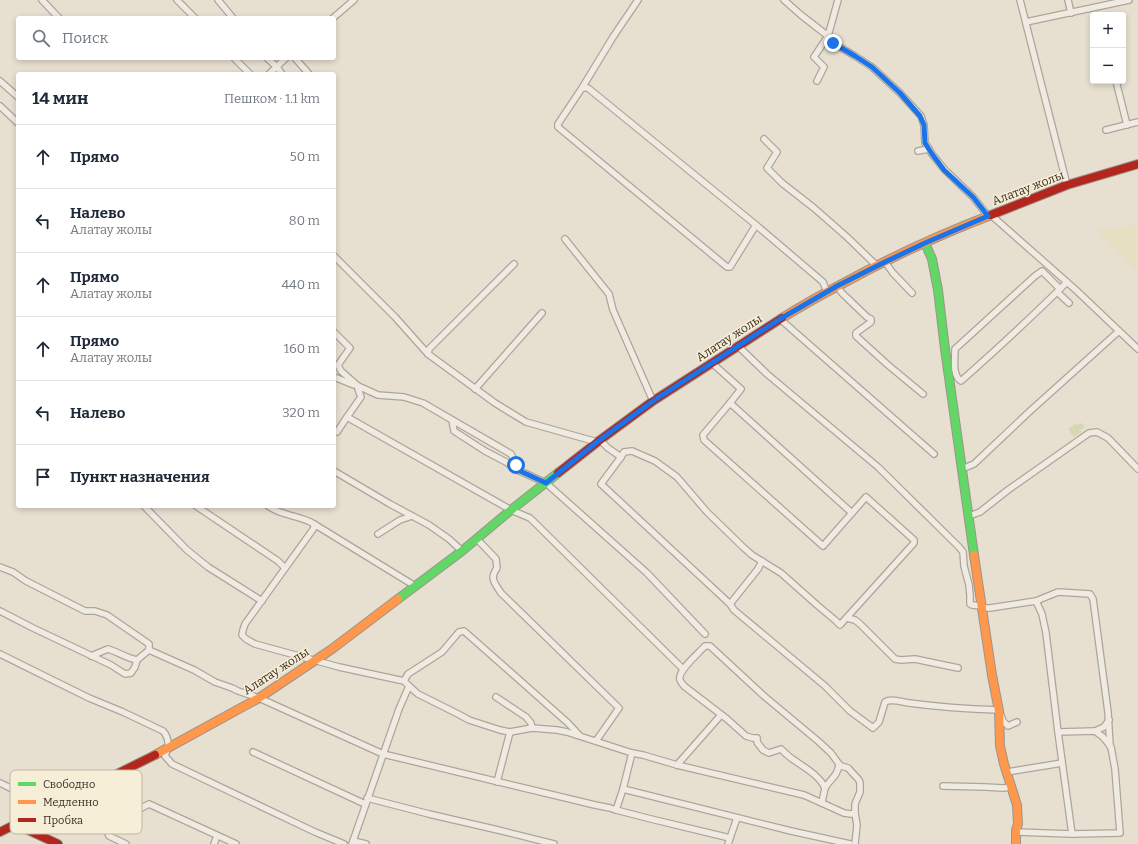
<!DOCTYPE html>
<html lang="ru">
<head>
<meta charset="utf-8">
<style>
  body { margin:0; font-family:Bitter,serif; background:#f6f6f7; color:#1f2937 }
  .controls { position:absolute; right:12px; top:12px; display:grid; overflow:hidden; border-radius:4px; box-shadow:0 2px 6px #0003 }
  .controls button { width:36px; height:36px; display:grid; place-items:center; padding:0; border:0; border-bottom:1px solid #e0e1e3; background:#fff; color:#1f2937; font:20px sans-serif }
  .stop { position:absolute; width:12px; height:12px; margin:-9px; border:3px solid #1a73e8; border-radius:50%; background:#fff }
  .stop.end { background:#1a73e8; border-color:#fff; box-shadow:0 1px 4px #0008 }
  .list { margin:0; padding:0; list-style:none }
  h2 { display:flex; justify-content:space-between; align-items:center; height:52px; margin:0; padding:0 16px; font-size:17px }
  h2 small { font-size:13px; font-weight:400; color:#747a83 }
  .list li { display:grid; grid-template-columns:26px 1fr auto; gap:12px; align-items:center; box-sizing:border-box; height:64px; padding:0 16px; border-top:1px solid #e0e1e3 }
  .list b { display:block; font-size:15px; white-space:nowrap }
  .list p { margin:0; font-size:13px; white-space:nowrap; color:#747a83 }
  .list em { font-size:13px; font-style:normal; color:#747a83 }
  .icon { flex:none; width:22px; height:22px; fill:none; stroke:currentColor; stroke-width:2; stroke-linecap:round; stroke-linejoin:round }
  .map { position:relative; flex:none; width:1138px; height:844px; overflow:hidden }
  .search { position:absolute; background:#fff; box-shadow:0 2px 6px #0003; left:16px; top:16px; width:320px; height:44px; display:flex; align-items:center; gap:10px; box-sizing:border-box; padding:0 14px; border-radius:4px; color:#747a83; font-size:15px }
  .panel { position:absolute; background:#fff; box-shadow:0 2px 6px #0003; left:16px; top:72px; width:320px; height:436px; border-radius:4px }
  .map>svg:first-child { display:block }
  .farmland { fill:#e6dfc2 }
  .green { fill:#d6d7b3 }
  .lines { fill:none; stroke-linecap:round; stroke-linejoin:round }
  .street-casing { stroke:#ada599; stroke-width:8 }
  .fast-casing { stroke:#9c958a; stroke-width:10 }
  .slow-casing { stroke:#9c958a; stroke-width:10 }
  .jam-casing { stroke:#9c958a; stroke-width:10 }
  .street { stroke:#efebe3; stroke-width:5.5 }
  .fast { stroke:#63d668; stroke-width:8 }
  .slow { stroke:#ff974d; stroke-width:8 }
  .jam { stroke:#b3261e; stroke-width:8 }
  .route { stroke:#1a73e8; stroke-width:5 }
  .labels { text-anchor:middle; stroke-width:3; stroke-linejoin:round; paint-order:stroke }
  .street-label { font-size:12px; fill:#3d2e20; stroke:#f7eed8 }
  .key { fill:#f7eed8; stroke:#bfb4a1; stroke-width:1 }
  .key-label { font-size:11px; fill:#3d2e20 }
</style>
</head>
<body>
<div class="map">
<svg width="1138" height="844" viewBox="0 0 1138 844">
  <rect width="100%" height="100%" fill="#e7e0d1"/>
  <path class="farmland" d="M1138,224v47l-33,-32 -7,-9z"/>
  <path class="green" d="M1076,423l1,2 5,-2 3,4 -5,3 2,2 -8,5 -6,-8z"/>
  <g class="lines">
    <g class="street-casing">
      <g id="street">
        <path d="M42,0l17,18"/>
        <path d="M177,0l18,18"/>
        <path d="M218,0l15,18"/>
        <path d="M784,0l17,15 27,21 -14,21 10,10 -7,14"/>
        <path d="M838,0l-10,36 5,7 22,13 17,11 28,26 21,23 3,9 1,18 7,11 12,15 29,28 15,19"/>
        <path d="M1020,0l47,185"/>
        <path d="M1068,0l3,13"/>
        <path d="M333,18l21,-18"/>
        <path d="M1026,22l103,-22"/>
        <path d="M234,58l16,16"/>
        <path d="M267,58l10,9 5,7"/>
        <path d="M295,58l14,16"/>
        <path d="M269,74l17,-16"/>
        <path d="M0,81l18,16"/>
        <path d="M1116,81l11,44"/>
        <path d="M582,88l31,-51 25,-37"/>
        <path d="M0,106l18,17"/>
        <path d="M1106,130l32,-8"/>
        <path d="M764,139l13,13 -10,16 15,15 32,25 33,29 30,29"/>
        <path d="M918,151l11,-2"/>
        <path d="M991,215l86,76 61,58"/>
        <path d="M756,225l-26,42h-3l-169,-140v-3l24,-36h6l168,137 67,57 4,10"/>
        <path d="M565,239l44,55 4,16 40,91"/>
        <path d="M334,256l61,61 33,37"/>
        <path d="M885,262l8,11 19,20"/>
        <path d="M514,264l-85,85 -1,5 67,49 31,19 71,20"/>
        <path d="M837,286l5,7 25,24 4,2v3l-15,11v3l32,29 35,29"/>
        <path d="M1060,289l-18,-18 -7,5 -80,73c0,11 -3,26 6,32 36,-32 72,-65 106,-99"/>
        <path d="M1057,292l12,11"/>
        <path d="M780,319l154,135"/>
        <path d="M334,332l16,16 -12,17 3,6 17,15"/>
        <path d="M738,346l29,28 111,93 81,80 4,5 1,14 5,19 1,10v9l2,1 9,1"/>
        <path d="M712,363l29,26 -11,14 122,110"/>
        <path d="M334,377l20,8"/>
        <path d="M475,389l67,-76"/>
        <path d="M452,420l2,11 31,20 21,11 13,9"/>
        <path d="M334,431l3,1 10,-15"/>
        <path d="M600,440l8,8 13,9 3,-5 8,-1 23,10 22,16 30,35 37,36 8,7 29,18 36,32 18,15 5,5 74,-82v-3l-48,-43 -43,49 -119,-106 -1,-5 27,-32"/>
        <path d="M621,457l-20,27 129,120 4,6 91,76 25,25 23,17 6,-6 6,-20c6,-4 16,0 24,1 30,4 60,6 90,7l4,11 5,5 9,-4"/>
        <path d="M962,469l12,-5 55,-52 90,-81"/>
        <path d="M334,471l56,33 39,21 20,14 13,12"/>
        <path d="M144,506l43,44 21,17 54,34"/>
        <path d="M196,506l82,55 7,7"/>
        <path d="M268,506c5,3 10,6 15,7 11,4 21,5 31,11v4l-69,96 -2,6 -1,5 4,4 9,5 84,23 65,14 5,5 -10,23 -47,135"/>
        <path d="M969,516l11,-4 28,-22 81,-57 8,-1 11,6 30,31"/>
        <path d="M314,524l101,62"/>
        <path d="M378,534l22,-14 12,-4"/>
        <path d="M477,539l19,20 1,9c-8,11 -2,15 4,25l118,115 -23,33"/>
        <path d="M0,567l13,5 13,9 59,30h10l12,4 42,29v6"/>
        <path d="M1036,601l22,-9 32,2 3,5 15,113 2,34"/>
        <path d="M730,604l28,-35 4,-8"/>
        <path d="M982,608h8l46,-7 6,13 4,19 12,99 37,-1 8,6 8,10 4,22 5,64 -48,1 -56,-2"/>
        <path d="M0,611l33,17 78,37 14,9 6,-1 4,-6 2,-7 12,-10 45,20 21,12 17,6 6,3 21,7 124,56 212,51 15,3 6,2 7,-21 9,-36"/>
        <path d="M847,618l8,2 5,4 35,35 6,1 14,-1 43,9"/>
        <path d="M705,646h5l54,50 54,45 13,12 8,11c-1,12 -9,15 -14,24 -6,-13 -20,-20 -31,-28 -5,-3 -9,-7 -13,-11l-12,4 -6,-3 -6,-8v-4h-4l-7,-2 -19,-17 -43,-33c-1,-2 -3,-3 -4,-6 -3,-9 19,-27 25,-34z"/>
        <path d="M0,654l89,44 34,14 40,19c7,8 6,16 2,25l7,8 143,68 29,12"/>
        <path d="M91,656l17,-7c10,3 18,9 29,11"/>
        <path d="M683,669l-153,-151 -19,-8 -164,-93 14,-20 -3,-8v-3l20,9 26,2 19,6 88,51 9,17 26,12 101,90 58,61"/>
        <path d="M404,681l4,-7 34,-22 17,-20 5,-1 104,92 11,12"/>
        <path d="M409,686l9,8 40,20 11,6 31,10 10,2 22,-4 25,2 10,2 65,21 11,2 34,10 127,30 40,18 7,1 4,-1"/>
        <path d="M496,697l30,20 5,6 1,5"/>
        <path d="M1095,731l9,-4 5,-7"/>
        <path d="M1058,732l14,102"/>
        <path d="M253,752l112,52"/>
        <path d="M839,764l2,2 7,2 11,12 1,3v9l-5,12v9l2,12 -2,19"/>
        <path d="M677,765l44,-50"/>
        <path d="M1007,772l55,-9"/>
        <path d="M497,782l13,-50"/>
        <path d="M0,783c18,8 27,15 40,30"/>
        <path d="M100,783l18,37"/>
        <path d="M943,786l42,1 18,1 9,-1"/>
        <path d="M623,789l168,42 59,13"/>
        <path d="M367,798l62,16 69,16 56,14"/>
        <path d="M822,802l3,-14"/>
        <path d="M616,810l35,9 79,19"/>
        <path d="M353,841l13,3"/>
        <path d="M126,844l-17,-8 -4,-9 44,-23 87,40"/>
        <path d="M214,844l3,-8"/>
        <path d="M728,844l9,-26"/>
      </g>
    </g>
    <g class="fast-casing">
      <g id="fast">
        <path d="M925,243l7,16 6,31 7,59 29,206"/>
        <path d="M398,599l64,-48 49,-41 47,-37"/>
      </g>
    </g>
    <g class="slow-casing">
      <g id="slow">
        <path d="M782,318c18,-11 37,-22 56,-32 49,-27 101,-51 153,-71"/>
        <path d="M974,555l18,120 7,36 1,35 4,18 13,41 1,19 -2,6v14"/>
        <path d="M155,755l104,-57 73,-49 66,-50"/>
      </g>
    </g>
    <g class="jam-casing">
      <g id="jam">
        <path d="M991,215l76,-30 71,-21"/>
        <path d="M558,473l42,-33 53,-39 129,-83"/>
        <path d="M17,825l41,19"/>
        <path d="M0,832l155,-77"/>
      </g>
    </g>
    <use href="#street" class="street"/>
    <use href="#fast" class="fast"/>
    <use href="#slow" class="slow"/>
    <use href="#jam" class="jam"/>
  </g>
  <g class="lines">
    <path class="route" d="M516,465l4,6 26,12 51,-41 56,-41 127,-82 57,-33 48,-24 40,-19 63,-27 -15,-19 -29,-27 -12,-16 -7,-11 -1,-18 -4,-9 -20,-23 -28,-26 -17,-11 -22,-13"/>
  </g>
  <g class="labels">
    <g class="street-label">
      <text transform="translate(1028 188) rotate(-21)" y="4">Алатау жолы</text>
      <text transform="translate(729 338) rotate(-33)" y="4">Алатау жолы</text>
      <text transform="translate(276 671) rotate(-33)" y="4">Алатау жолы</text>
    </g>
  </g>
  <rect x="10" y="770" width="132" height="64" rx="6" class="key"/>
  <rect x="18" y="782" width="18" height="4" fill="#63d668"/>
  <rect x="18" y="800" width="18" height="4" fill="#ff974d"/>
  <rect x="18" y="818" width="18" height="4" fill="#b3261e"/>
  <g class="key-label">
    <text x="43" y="788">Свободно</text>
    <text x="43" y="806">Медленно</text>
    <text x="43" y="824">Пробка</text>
  </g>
</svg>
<div class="controls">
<button>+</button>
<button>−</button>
</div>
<div class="stop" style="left:516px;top:465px"></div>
<div class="stop end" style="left:833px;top:43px"></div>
<div class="search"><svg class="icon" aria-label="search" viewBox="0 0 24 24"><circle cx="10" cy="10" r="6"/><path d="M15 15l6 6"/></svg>Поиск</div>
<section class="panel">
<h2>14 мин<small>Пешком · 1.1 km</small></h2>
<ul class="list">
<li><svg class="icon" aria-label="ahead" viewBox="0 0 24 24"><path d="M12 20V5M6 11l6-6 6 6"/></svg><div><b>Прямо</b></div><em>50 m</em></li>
<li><svg class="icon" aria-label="left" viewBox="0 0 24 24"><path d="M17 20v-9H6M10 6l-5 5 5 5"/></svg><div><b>Налево</b><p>Алатау жолы</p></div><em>80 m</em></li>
<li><svg class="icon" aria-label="ahead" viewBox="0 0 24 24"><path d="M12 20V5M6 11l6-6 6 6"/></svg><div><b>Прямо</b><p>Алатау жолы</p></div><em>440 m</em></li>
<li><svg class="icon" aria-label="ahead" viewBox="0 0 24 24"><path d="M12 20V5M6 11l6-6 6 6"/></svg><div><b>Прямо</b><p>Алатау жолы</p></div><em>160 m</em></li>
<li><svg class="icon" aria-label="left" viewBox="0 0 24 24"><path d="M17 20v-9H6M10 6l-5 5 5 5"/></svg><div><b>Налево</b></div><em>320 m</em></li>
<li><svg class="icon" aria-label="arrive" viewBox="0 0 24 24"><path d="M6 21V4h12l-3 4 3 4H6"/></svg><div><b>Пункт назначения</b></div></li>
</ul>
</section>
</div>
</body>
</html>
